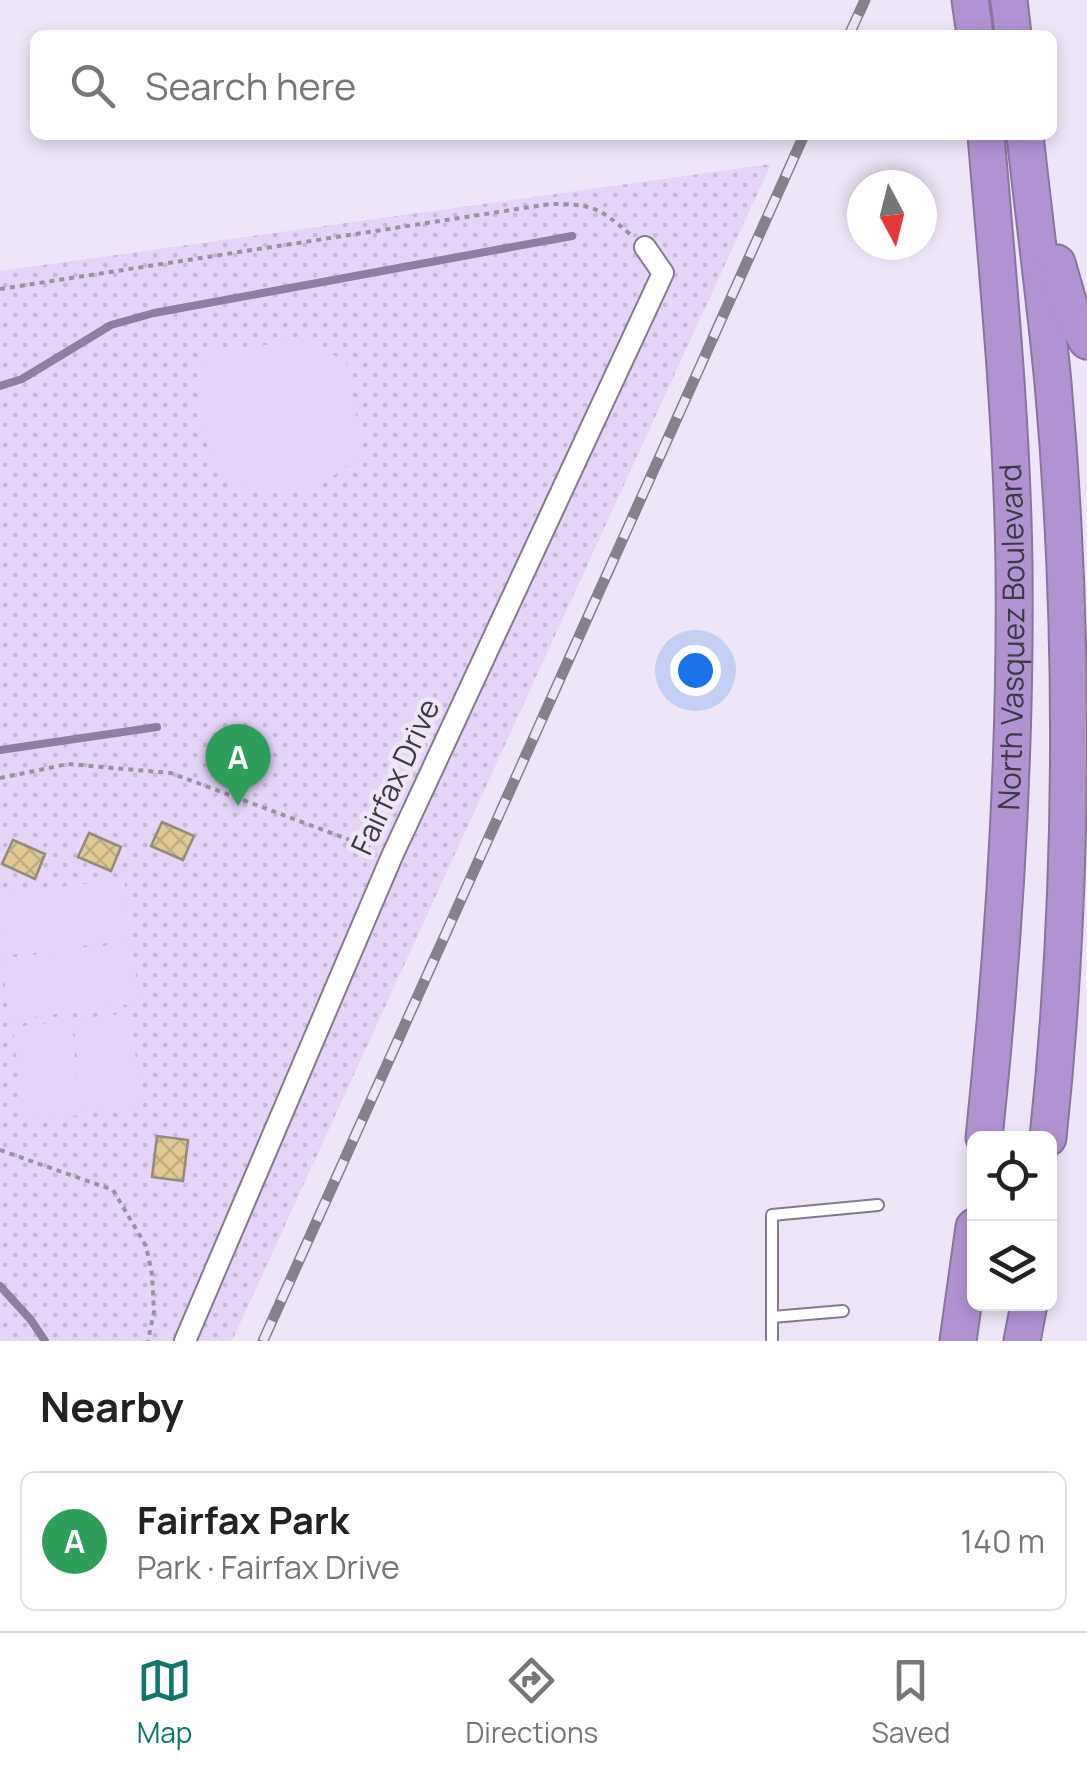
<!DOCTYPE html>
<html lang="en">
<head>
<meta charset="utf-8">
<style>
  body { margin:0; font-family:Manrope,sans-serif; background:#f2f2f2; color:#222 }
  .controls { position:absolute; right:30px; bottom:30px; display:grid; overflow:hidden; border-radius:15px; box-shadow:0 5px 15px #0003 }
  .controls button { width:90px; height:90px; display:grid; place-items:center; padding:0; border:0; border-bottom:2px solid #e0e0e0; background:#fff; color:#222; font:50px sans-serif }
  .compass { position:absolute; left:847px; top:170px; width:90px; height:90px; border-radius:50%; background:#fff; box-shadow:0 5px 15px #0003; rotate:173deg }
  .you { position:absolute; left:695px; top:670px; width:35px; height:35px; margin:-25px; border:8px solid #fff; border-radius:50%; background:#1a73e8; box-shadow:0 0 0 15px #1a73e833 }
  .badge { display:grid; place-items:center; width:65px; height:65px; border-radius:50%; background:#0f766e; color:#fff; font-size:32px; font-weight:700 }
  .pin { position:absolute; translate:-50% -82px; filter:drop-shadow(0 2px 5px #0008) }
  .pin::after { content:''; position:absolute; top:52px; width:35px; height:30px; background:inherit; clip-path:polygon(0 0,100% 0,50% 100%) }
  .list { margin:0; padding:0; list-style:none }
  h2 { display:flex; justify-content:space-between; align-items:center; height:130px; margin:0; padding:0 40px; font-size:42px }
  h2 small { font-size:32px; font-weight:400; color:#767676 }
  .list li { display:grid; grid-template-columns:65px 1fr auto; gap:30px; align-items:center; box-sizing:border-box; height:140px; margin:0 20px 20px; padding:0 20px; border:2px solid #e0e0e0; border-radius:15px }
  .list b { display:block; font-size:38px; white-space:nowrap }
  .list p { margin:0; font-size:32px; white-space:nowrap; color:#767676 }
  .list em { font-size:32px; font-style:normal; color:#767676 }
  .icon { flex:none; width:55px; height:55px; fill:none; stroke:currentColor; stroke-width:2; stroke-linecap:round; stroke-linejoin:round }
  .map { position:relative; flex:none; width:1087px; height:1341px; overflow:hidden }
  .search { position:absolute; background:#fff; box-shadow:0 5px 15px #0003; left:30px; right:30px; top:30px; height:110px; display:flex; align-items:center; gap:25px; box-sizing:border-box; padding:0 35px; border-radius:15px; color:#767676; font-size:38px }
  .sheet { height:290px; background:#fff }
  nav { display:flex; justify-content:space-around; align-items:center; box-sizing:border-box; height:140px; border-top:2px solid #e0e0e0; background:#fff; font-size:28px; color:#767676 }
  nav a { display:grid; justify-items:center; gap:5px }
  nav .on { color:#0f766e }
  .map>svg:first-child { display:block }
  .green { fill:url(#green-dots) }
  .pitch { fill:#e5d4f8 }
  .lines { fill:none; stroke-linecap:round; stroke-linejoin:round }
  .stream { stroke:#8f7ea3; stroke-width:8 }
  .building { fill:url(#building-cross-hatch); stroke:#938c7b; stroke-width:2.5 }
  .lane-casing { stroke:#827b8b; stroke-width:14 }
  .street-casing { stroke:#827b8b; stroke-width:24 }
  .highway-casing { stroke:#88749f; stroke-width:39 }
  .path { stroke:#99939f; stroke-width:4; stroke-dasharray:5 5; stroke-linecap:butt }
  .lane { stroke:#fff; stroke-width:10 }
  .street { stroke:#fff; stroke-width:20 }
  .highway { stroke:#b193d2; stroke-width:35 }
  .rail-casing { stroke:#86808c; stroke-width:11 }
  .rail { stroke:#eee6f8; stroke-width:8; stroke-dasharray:22; stroke-linecap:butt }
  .labels { text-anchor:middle; stroke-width:9; stroke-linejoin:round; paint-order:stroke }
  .street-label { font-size:30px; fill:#3d3940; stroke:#eee6f8 }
</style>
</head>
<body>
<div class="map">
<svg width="1087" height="1341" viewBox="0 0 1087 1341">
  <defs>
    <pattern id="green-dots" width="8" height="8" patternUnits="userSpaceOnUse" patternTransform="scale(2.5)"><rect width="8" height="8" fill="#e5d4f8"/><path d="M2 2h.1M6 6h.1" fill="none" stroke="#c5b7d6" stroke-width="1.8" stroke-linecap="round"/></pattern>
    <pattern id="building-cross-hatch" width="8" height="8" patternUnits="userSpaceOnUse" patternTransform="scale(2.5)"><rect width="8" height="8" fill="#e0ca93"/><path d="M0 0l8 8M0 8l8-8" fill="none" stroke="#c1ae80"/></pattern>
  </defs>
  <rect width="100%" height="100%" fill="#eee6f8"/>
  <path class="green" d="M771,164l-539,1177h-232v-1070z"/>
  <g class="pitch">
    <path d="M305,340l41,22 17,92c-17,11 -34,27 -52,35 -11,5 -28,2 -39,3 -74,2 -78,-85 -68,-139z"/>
    <path d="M124,879l7,61 -130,16 -1,-61z"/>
    <path d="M132,942l7,61 -130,17 -7,-61z"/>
    <path d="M131,1013l10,94 -58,6 -10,-94z"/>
    <path d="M71,1021l10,94 -58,6 -10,-94z"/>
  </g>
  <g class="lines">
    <g class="stream">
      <path d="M0,386l22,-7 89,-54 43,-12 418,-77"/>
      <path d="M0,750l157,-23"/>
      <path d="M0,1286l31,34 14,21"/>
    </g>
  </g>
  <g class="building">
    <path d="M162,822l32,14 -11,24 -32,-14z"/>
    <path d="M89,833l32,14 -10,24 -33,-14z"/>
    <path d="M13,840l32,14 -10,25 -33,-15z"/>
    <path d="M157,1136l31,4 -5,41 -31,-4z"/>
  </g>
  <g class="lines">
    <g class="lane-casing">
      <g id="lane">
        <path d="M772,1317l71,-6"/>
        <path d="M772,1341v-126l106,-10"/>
      </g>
    </g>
    <g class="street-casing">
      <path id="street" d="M185,1341l207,-485 271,-583 -18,-26"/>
    </g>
    <g class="highway-casing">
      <g id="highway">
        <path d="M970,0l5,35"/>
        <path d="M1009,0l4,35"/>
        <path d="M1025,135c9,83 20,165 28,248 22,247 21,509 -5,755"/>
        <path d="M1057,263l14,48 16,30"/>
        <path id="s1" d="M984,1138c20,-190 32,-381 30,-573 -2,-144 -16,-287 -28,-430"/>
        <path d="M958,1341l16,-114"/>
        <path d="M1022,1341l7,-37"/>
      </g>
    </g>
    <g class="path">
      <path d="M0,289l550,-85c42,0 48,3 80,30"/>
      <path d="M0,778l68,-14 103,9 203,76"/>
      <path d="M0,1150l113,40 33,56 6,28 2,38 -6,29"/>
    </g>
    <use href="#lane" class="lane"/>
    <use href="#street" class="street"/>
    <use href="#highway" class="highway"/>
    <g class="rail-casing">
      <g id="rail">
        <path d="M849,35l16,-35"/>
        <path d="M263,1341l541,-1206"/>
      </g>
    </g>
    <use href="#rail" class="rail"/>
  </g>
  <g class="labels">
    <g class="street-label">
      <text dy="10" stroke="none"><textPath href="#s1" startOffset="502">North Vasquez Boulevard</textPath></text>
      <text transform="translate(396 777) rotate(-65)" y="10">Fairfax Drive</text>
    </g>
  </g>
</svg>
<div class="controls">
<button><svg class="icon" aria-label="locate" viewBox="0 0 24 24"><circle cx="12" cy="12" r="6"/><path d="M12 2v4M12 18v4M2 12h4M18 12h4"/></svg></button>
<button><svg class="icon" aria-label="layers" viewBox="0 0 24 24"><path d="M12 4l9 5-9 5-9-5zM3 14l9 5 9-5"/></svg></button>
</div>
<svg class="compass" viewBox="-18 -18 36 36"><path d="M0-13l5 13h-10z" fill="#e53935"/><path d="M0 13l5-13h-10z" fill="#767676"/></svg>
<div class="you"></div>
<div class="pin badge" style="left:238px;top:806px;background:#2e9e5b">A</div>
<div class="search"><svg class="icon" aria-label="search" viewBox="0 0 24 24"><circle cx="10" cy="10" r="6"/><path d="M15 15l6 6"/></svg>Search here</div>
</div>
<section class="sheet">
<h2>Nearby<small></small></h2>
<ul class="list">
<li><span class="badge" style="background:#2e9e5b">A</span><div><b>Fairfax Park</b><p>Park · Fairfax Drive</p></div><em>140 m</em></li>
</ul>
</section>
<nav>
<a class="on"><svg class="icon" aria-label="map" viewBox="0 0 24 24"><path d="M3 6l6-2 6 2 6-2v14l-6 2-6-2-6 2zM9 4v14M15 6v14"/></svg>Map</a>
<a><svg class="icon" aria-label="directions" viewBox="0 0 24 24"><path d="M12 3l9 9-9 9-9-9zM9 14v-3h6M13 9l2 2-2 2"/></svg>Directions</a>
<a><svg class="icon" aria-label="saved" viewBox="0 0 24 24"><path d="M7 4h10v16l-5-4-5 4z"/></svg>Saved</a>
</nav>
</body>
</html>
